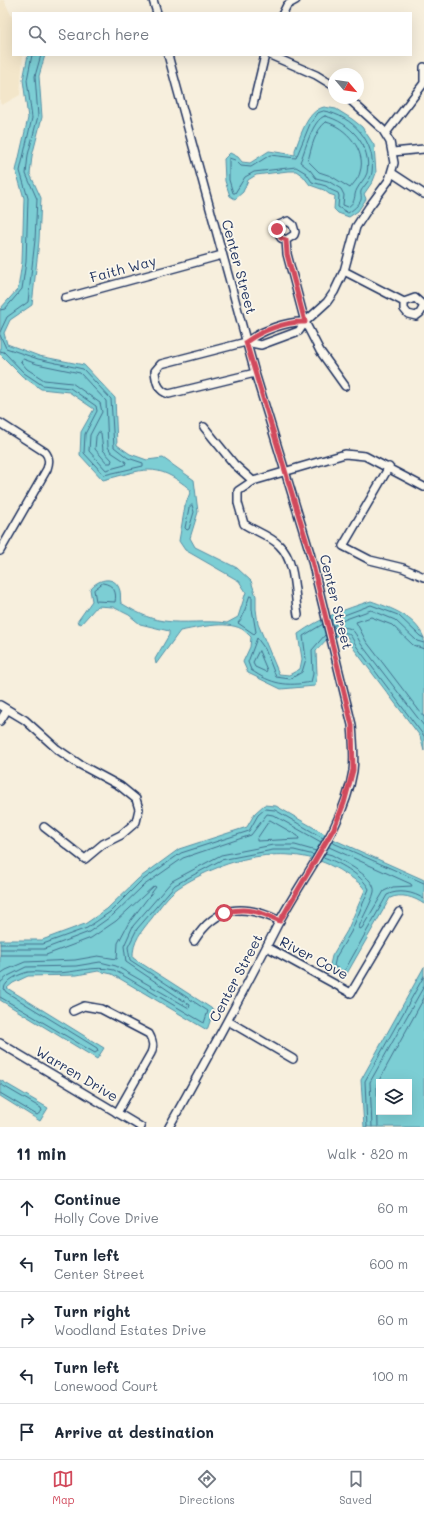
<!DOCTYPE html>
<html lang="en">
<head>
<meta charset="utf-8">
<style>
  body { margin:0; font-family:Mali,sans-serif; background:#f6f6f7; color:#1f2937 }
  .controls { position:absolute; right:12px; bottom:12px; display:grid; overflow:hidden; border-radius:0px; box-shadow:0 4px 16px #0002 }
  .controls button { width:36px; height:36px; display:grid; place-items:center; padding:0; border:0; border-bottom:1px solid #e0e1e3; background:#fff; color:#1f2937; font:20px sans-serif }
  .compass { position:absolute; left:328px; top:68px; width:36px; height:36px; border-radius:50%; background:#fff; box-shadow:0 4px 16px #0002; rotate:119deg }
  .stop { position:absolute; width:12px; height:12px; margin:-9px; border:3px solid #d1495b; border-radius:50%; background:#fff }
  .stop.end { background:#d1495b; border-color:#fff; box-shadow:0 1px 4px #0008 }
  .list { margin:0; padding:0; list-style:none }
  h2 { display:flex; justify-content:space-between; align-items:center; height:52px; margin:0; padding:0 16px; font-size:17px }
  h2 small { font-size:13px; font-weight:400; color:#747a83 }
  .list li { display:grid; grid-template-columns:26px 1fr auto; gap:12px; align-items:center; box-sizing:border-box; height:56px; padding:0 16px; border-top:1px solid #e0e1e3 }
  .list b { display:block; font-size:15px; white-space:nowrap }
  .list p { margin:0; font-size:13px; white-space:nowrap; color:#747a83 }
  .list em { font-size:13px; font-style:normal; color:#747a83 }
  .icon { flex:none; width:22px; height:22px; fill:none; stroke:currentColor; stroke-width:2; stroke-linecap:round; stroke-linejoin:round }
  .map { position:relative; flex:none; width:424px; height:1127px; overflow:hidden }
  .search { position:absolute; background:#fff; box-shadow:0 4px 16px #0002; left:12px; right:12px; top:12px; height:44px; display:flex; align-items:center; gap:10px; box-sizing:border-box; padding:0 14px; border-radius:0px; color:#747a83; font-size:15px }
  .sheet { height:332px; background:#fff }
  nav { display:flex; justify-content:space-around; align-items:center; box-sizing:border-box; height:56px; border-top:1px solid #e0e1e3; background:#fff; font-size:11px; color:#747a83 }
  nav a { display:grid; justify-items:center; gap:2px }
  nav .on { color:#d1495b }
  .map>svg:first-child { display:block }
  .built { fill:#f3e6ca }
  .water { fill:#7cced4; stroke:#558ea5; fill-rule:evenodd }
  .lines { fill:none; stroke-linecap:round; stroke-linejoin:round }
  .shore { stroke:#426f8d; stroke-width:1 }
  .minor-casing { stroke:#1b2f5e; stroke-width:10 }
  .minor { stroke:#fbf7ec; stroke-width:7 }
  .route { stroke:#d1495b; stroke-width:5 }
  .labels { text-anchor:middle; stroke-width:3.5; stroke-linejoin:round; paint-order:stroke }
  .street-label { font-size:14px; fill:#1b2f5e; stroke:#fbf7ec }
</style>
</head>
<body>
<div class="map">
<svg width="424" height="1127" viewBox="0 0 424 1127">
  <rect width="100%" height="100%" fill="#f7efdd"/>
  <filter id="ink" filterUnits="userSpaceOnUse"><feTurbulence type="fractalNoise" baseFrequency=".025" numOctaves="2"/><feDisplacementMap in="SourceGraphic" scale="8" xChannelSelector="R" yChannelSelector="G"/><feConvolveMatrix kernelMatrix="1 2 1 2 8 2 1 2 1" color-interpolation-filters="sRGB"/></filter>
  <g filter="url(#ink)">
    <path class="built" d="M0,0h4l9,19v36h10l-3,40 -18,10 -2,-2z"/>
    <g class="water">
      <path d="M28,55h17l-6,21 3,41 -10,39 -2,18 11,24 -2,43 -7,64 -22,15 -6,13 3,11 32,12 45,9 31,33 2,47 13,9 17,6 16,-2 31,22 4,32 -8,26 5,9 42,21 14,13 5,15v13l2,15 21,50 10,1 11,-6 2,-10 -4,-25c22,-16 47,-25 73,-33 20,7 44,15 53,37v113l-4,-15 -66,-87 -8,-14 -18,3 -12,13 1,23 -2,12 -34,3 -33,-16 -5,-11 7,-15 1,-10c-2,-2 -6,-6 -9,-8 -18,-9 -44,-1 -62,2l-24,33 -1,-5 14,-24v-4l-29,-7 -11,-9 -16,-8 -16,-1 -16,18 -4,-2 15,-21 -2,-12c9,-11 26,-14 30,2 1,4 0,8 1,12 13,8 27,16 43,18 21,3 42,-1 63,2l11,-6 8,-25 -7,-11 -54,-31 -6,-9 6,-35 6,-16c-36,-30 -47,-20 -88,-10l-23,-25 1,-23 13,-23 -25,-17 -28,-3 -19,-13 -22,-22v-45l18,-20 4,-27 2,-64 -8,-27 12,-53 -5,-38z"/>
      <path d="M324,107l12,2 16,10 10,8 12,18 2,28 -3,8 -9,13 2,5 -8,12 -9,6 -11,-4 -4,-4 1,-13 -6,-2 -5,-4 -14,-5 -7,-9 -7,-5h-8l-32,4 -8,5 -5,12 -8,7 -5,-3 -5,-15 -1,-22 6,-6 8,4 4,5 8,1 19,-12 26,4v-5c6,-15 12,-39 29,-43z"/>
      <path d="M264,805l12,1 61,35 85,38 2,1v24c-10,-7 -23,-11 -34,-6l-45,79 -16,-8 3,-13 15,-25 18,-41c-5,-8 -13,-12 -21,-17 -51,-34 -118,-16 -166,15 -10,7 -19,20 -26,30 -10,12 -20,24 -19,40l81,52 -7,20 -95,-56 -14,-3 -21,4 -49,1 -15,7 -6,5 97,60 -7,11 -97,-59v-60h42l43,-16 22,-15 31,-30 41,-30 68,-22 8,-14z"/>
      <path d="M424,967v160h-60l-3,-47zM379,1082h30v30h-30z"/>
      <path d="M0,1080l48,28 -8,13 -40,-25z"/>
    </g>
    <g class="lines">
      <g class="shore">
        <path d="M324,111c29,5 52,31 48,61 -1,8 -7,12 -11,19 -1,3 1,5 0,9 -2,5 -8,10 -13,13l-10,-6 1,-11 -1,-3 -7,-3 -5,-4 -14,-4 -6,-9 -10,-6 -42,5 -9,5 -10,16h-2l-4,-13v-22l6,2 6,6 10,1 19,-12 26,3 14,-34 8,-11z"/>
        <path d="M325,116c25,6 47,30 42,57 -2,6 -7,10 -10,16 -4,7 0,12 -9,18l-5,-2 1,-10 -3,-6 -13,-8 -12,-3 -6,-8 -10,-8c5,-10 12,-43 25,-46z"/>
        <path d="M326,122c20,5 41,29 34,50 -1,6 -7,12 -10,16l-19,-12 -12,-4 -11,-11c3,-12 7,-31 18,-39z"/>
        <path d="M0,310l5,-1 17,-20 4,-27 2,-64 -8,-27 12,-53 -5,-38 5,-25"/>
        <path d="M0,332l7,-15 21,-15 7,-62 2,-41 -11,-25 2,-19 10,-39 -3,-40 6,-21"/>
        <path d="M0,335l6,13 32,11 45,10 28,30 3,48 14,11 15,5v3l-39,9 -20,-22 1,-19 12,-23 -1,-5 -26,-18 -28,-3 -18,-12 -20,-21 -4,-1"/>
        <path d="M23,359l14,5 43,9 26,28 2,46 3,5 15,10 -1,3 -19,5 -17,-19 1,-16 12,-23 -2,-9 -28,-20 -28,-3 -17,-11 -6,-7z"/>
        <path d="M99,432l2,1 2,17 9,10 -1,3h-4l-12,-14 1,-12z"/>
        <path d="M192,505l2,7 -5,17 -2,1 -2,-2 4,-20z"/>
        <path d="M103,583c11,2 14,9 12,19l-19,-1 -2,-11z"/>
        <path d="M250,596l2,1v12l4,23 -2,2 -16,-11 4,-5z"/>
        <path d="M331,620l40,-15 27,10 22,21 4,2"/>
        <path d="M323,624l-20,12 3,23 -4,13 -12,7 -14,-2 -11,-28 -8,-11 -9,24 3,8c20,14 36,17 60,12l2,-8 -1,-24 13,-15"/>
        <path d="M334,633c17,-2 15,0 23,14l67,89"/>
        <path d="M424,643l-7,-2 -22,-21 -24,-10 -25,9 -13,7 2,2c18,-2 18,1 26,16l63,82"/>
        <path d="M424,649l-11,-4 -21,-20 -21,-8 -15,5 10,19 58,76"/>
        <path d="M259,651l8,19 -1,2 -11,-5 -2,-4z"/>
        <path d="M270,820l28,16 1,3 -42,2v-2z"/>
        <path d="M331,842l93,41"/>
        <path d="M325,853l7,2c10,6 45,23 42,37 -3,12 -11,24 -15,35l1,2 2,-1 22,-37 9,-4 19,-1 -1,-2 -82,-37"/>
        <path d="M323,857c14,4 39,18 46,32l-18,43 -15,25 -2,9 8,5 3,-1 42,-75c11,-6 27,-3 37,4"/>
        <path d="M0,944h43l44,-16 23,-16 30,-30 41,-29 68,-22 9,-16 7,-6 10,1 48,28"/>
        <path d="M0,949h44l45,-17 24,-17 30,-29 40,-28 68,-23 16,-21 6,1 48,27"/>
        <path d="M0,955h46l45,-17 25,-17 38,-35 2,1 -28,37 -10,19 -1,16 -19,-3 -23,4 -50,2 -19,8 -6,4"/>
        <path d="M0,983l8,-7 18,-9 50,-1 24,-4 16,4 73,42 1,-3 -64,-43 -2,-16 9,-20 39,-45 49,-26 52,-10h22l21,6"/>
        <path d="M0,997l95,56 3,-2 -1,-3 -91,-56 -2,-3c1,-9 16,-15 24,-17 9,-1 18,1 27,1 20,0 39,-8 59,-3l90,53 4,-12 -78,-51 -2,-13 9,-18 38,-44 46,-25 52,-10h21l20,5"/>
        <path d="M0,1084l41,24 1,3 -5,4 -37,-22"/>
        <path d="M367,1127l-2,-46 59,-105"/>
        <path d="M372,1127l-2,-45 54,-96"/>
        <path d="M378,1127l-1,-43 47,-86"/>
      </g>
      <g class="minor-casing">
        <g id="minor">
          <path d="M153,0l4,13"/>
          <path d="M283,13l4,-8 9,-5"/>
          <path d="M168,55l87,318 55,180 42,172c1,15 3,31 1,46 -9,56 -48,102 -74,151 -35,69 -72,137 -110,205"/>
          <path d="M270,55l46,20 18,11"/>
          <path d="M253,105l12,-50"/>
          <path d="M386,133l38,-50v-16"/>
          <path d="M393,152l31,-3"/>
          <path d="M392,173l32,21"/>
          <path d="M286,240l-5,-2 -4,-9 2,-4 9,-4 5,4 2,7 -1,3 -8,5 1,14 18,68 15,29 25,35"/>
          <path d="M344,271l60,31v7l4,5 8,2 4,-3 4,-7 -9,-8 -11,4"/>
          <path d="M65,298l157,-43"/>
          <path d="M246,342l15,3 38,-14 6,-9 22,-20 7,-10 10,-21 12,-44 13,-20 20,-27 5,-17 -4,-21 -8,-13 -34,-31"/>
          <path d="M255,373l-86,21c-11,-3 -13,-12 -14,-23l6,-7 85,-22c15,-11 40,-21 59,-20"/>
          <path d="M0,423l45,29c5,6 4,11 2,17l-47,82"/>
          <path d="M204,427l30,37 19,17"/>
          <path d="M389,467l-46,79 27,14 33,8 21,9"/>
          <path d="M298,615c-4,-22 -2,-54 -19,-70 -9,-9 -24,-14 -35,-21l-6,-21v-12l15,-10 92,-27 20,2 59,31"/>
          <path d="M0,705l25,15 32,29 22,15 41,22 16,13 3,10 -3,13 -15,13 -18,9 -18,15 -41,-32"/>
          <path d="M0,721l7,-11"/>
          <path d="M194,941c23,-36 49,-38 86,-20"/>
          <path d="M267,947l84,46 48,-81"/>
          <path d="M73,1011l11,-5 17,3 48,25c4,7 5,12 2,19l-34,60"/>
          <path d="M228,1021l65,38"/>
          <path d="M0,1043l141,84"/>
        </g>
      </g>
      <use href="#minor" class="minor"/>
    </g>
  </g>
  <g class="lines" filter="url(#ink)">
    <path class="route" d="M224,913c21,-7 37,-1 56,8l54,-93 10,-25 9,-33 -1,-45 -42,-172 -64,-211c15,-11 40,-21 59,-20l-18,-68 -1,-14 -5,-2 -4,-9"/>
  </g>
  <g class="labels">
    <g class="street-label">
      <text transform="translate(239 267) rotate(75)" y="5">Center Street</text>
      <text transform="translate(123 269) rotate(-15)" y="5">Faith Way</text>
      <text transform="translate(336 602) rotate(76)" y="5">Center Street</text>
      <text transform="translate(314 958) rotate(28)" y="5">River Cove</text>
      <text transform="translate(236 978) rotate(-62)" y="5">Center Street</text>
      <text transform="translate(77 1074) rotate(31)" y="5">Warren Drive</text>
    </g>
  </g>
</svg>
<div class="controls">
<button><svg class="icon" aria-label="layers" viewBox="0 0 24 24"><path d="M12 4l9 5-9 5-9-5zM3 14l9 5 9-5"/></svg></button>
</div>
<svg class="compass" viewBox="-18 -18 36 36"><path d="M0-13l5 13h-10z" fill="#e53935"/><path d="M0 13l5-13h-10z" fill="#747a83"/></svg>
<div class="stop" style="left:224px;top:913px"></div>
<div class="stop end" style="left:277px;top:229px"></div>
<div class="search"><svg class="icon" aria-label="search" viewBox="0 0 24 24"><circle cx="10" cy="10" r="6"/><path d="M15 15l6 6"/></svg>Search here</div>
</div>
<section class="sheet">
<h2>11 min<small>Walk · 820 m</small></h2>
<ul class="list">
<li><svg class="icon" aria-label="ahead" viewBox="0 0 24 24"><path d="M12 20V5M6 11l6-6 6 6"/></svg><div><b>Continue</b><p>Holly Cove Drive</p></div><em>60 m</em></li>
<li><svg class="icon" aria-label="left" viewBox="0 0 24 24"><path d="M17 20v-9H6M10 6l-5 5 5 5"/></svg><div><b>Turn left</b><p>Center Street</p></div><em>600 m</em></li>
<li><svg class="icon" aria-label="right" viewBox="0 0 24 24"><path d="M7 20v-9h11M14 6l5 5-5 5"/></svg><div><b>Turn right</b><p>Woodland Estates Drive</p></div><em>60 m</em></li>
<li><svg class="icon" aria-label="left" viewBox="0 0 24 24"><path d="M17 20v-9H6M10 6l-5 5 5 5"/></svg><div><b>Turn left</b><p>Lonewood Court</p></div><em>100 m</em></li>
<li><svg class="icon" aria-label="arrive" viewBox="0 0 24 24"><path d="M6 21V4h12l-3 4 3 4H6"/></svg><div><b>Arrive at destination</b></div></li>
</ul>
</section>
<nav>
<a class="on"><svg class="icon" aria-label="map" viewBox="0 0 24 24"><path d="M3 6l6-2 6 2 6-2v14l-6 2-6-2-6 2zM9 4v14M15 6v14"/></svg>Map</a>
<a><svg class="icon" aria-label="directions" viewBox="0 0 24 24"><path d="M12 3l9 9-9 9-9-9zM9 14v-3h6M13 9l2 2-2 2"/></svg>Directions</a>
<a><svg class="icon" aria-label="saved" viewBox="0 0 24 24"><path d="M7 4h10v16l-5-4-5 4z"/></svg>Saved</a>
</nav>
</body>
</html>
